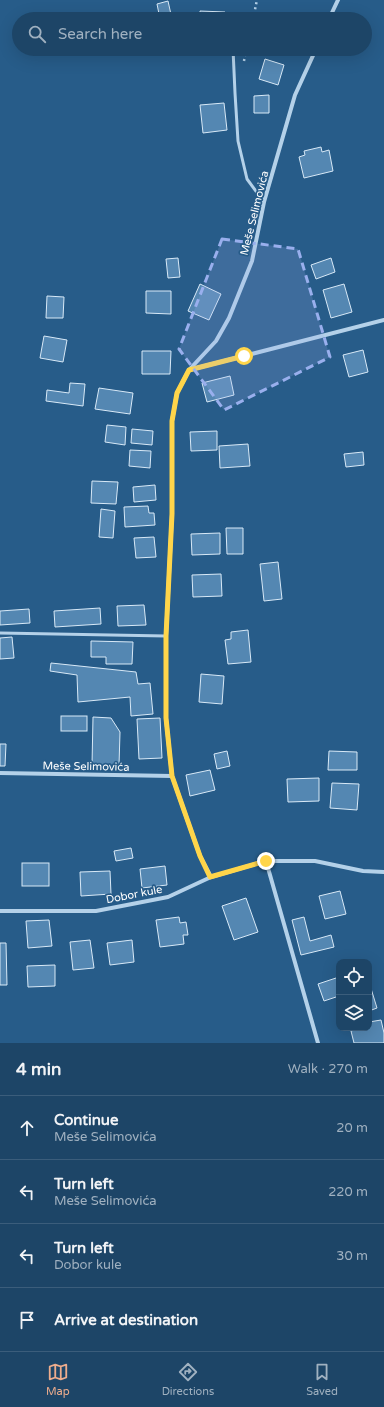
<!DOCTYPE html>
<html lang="en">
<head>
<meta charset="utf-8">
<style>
  body { margin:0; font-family:"Varela Round",sans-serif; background:#2a4f70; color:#f1f3f6 }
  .controls { position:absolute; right:12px; bottom:12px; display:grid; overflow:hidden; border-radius:8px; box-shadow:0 4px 16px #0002 }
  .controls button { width:36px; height:36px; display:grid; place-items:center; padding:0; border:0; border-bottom:1px solid #3b5d7b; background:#1d4567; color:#f1f3f6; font:20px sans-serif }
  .stop { position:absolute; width:12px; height:12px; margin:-9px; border:3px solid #ffd54a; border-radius:50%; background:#fff }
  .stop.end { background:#ffd54a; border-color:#fff; box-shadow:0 1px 4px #0008 }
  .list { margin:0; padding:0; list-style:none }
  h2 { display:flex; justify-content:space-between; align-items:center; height:52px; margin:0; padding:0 16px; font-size:17px }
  h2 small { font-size:13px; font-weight:400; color:#a0b1c0 }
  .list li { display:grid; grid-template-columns:26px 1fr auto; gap:12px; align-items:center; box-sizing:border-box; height:64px; padding:0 16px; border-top:1px solid #3b5d7b }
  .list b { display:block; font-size:15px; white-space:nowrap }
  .list p { margin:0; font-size:13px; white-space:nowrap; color:#a0b1c0 }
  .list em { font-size:13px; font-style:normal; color:#a0b1c0 }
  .icon { flex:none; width:22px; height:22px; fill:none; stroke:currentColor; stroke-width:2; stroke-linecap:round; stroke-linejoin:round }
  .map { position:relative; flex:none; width:384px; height:1043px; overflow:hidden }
  .search { position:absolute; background:#1d4567; box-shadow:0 4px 16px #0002; left:12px; right:12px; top:12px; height:44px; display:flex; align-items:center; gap:10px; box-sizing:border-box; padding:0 14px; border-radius:22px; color:#a0b1c0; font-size:15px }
  .sheet { height:308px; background:#1d4567 }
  nav { display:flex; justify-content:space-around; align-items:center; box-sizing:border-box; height:56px; border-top:1px solid #3b5d7b; background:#1d4567; font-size:11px; color:#a0b1c0 }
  nav a { display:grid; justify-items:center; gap:2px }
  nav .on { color:#eead8d }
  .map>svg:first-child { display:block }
  .building { fill:#5487b2; stroke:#d8e9f7 }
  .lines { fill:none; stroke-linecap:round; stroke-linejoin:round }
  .path { stroke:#b4d1e9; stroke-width:2.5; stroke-dasharray:2 3; stroke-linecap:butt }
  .service { stroke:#b4d1e9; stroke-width:3 }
  .minor { stroke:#b4d1e9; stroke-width:4 }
  .route { stroke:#ffd54a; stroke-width:5 }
  .marked { fill:#99afed; fill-opacity:0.2; stroke:#99afed; stroke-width:3; stroke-dasharray:8 5; stroke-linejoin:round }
  .labels { text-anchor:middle; stroke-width:3.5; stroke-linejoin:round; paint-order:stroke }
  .street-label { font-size:11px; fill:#fff; stroke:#275c89 }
</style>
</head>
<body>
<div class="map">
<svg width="384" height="1043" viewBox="0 0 384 1043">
  <rect width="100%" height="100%" fill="#275c89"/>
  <g class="building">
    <path d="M168,1l4,18h-12l-3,-15z"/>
    <path d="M200,11l25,1v7h-25z"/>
    <path d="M265,59l19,6 -6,20 -19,-6z"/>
    <path d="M269,95v18h-15v-17z"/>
    <path d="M224,103l3,27 -24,3 -3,-28z"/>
    <path d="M321,147l1,5 7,-2 4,21 -29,7 -5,-21 6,-2 -1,-4z"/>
    <path d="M178,258l2,19 -12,1 -2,-19z"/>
    <path d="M331,258l4,14 -19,7 -5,-14z"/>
    <path d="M200,284l21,10 -12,26 -21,-9z"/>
    <path d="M344,284l8,28 -21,6 -8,-28z"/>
    <path d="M146,291h25v23l-25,-1z"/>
    <path d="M47,296l17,1 -1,21h-17z"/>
    <path d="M44,336l23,4 -4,22 -23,-4z"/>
    <path d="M363,350l5,22 -19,5 -6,-22z"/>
    <path d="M142,351h29l-1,23h-28z"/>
    <path d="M230,376l4,19 -27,7 -5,-19z"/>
    <path d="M70,383l15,1 -2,22 -37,-5 1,-11 22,3z"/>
    <path d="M99,388l34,5 -3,21 -35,-5z"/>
    <path d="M107,425l19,2 -1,18 -20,-3z"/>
    <path d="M132,429l21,2 -1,14 -21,-2z"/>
    <path d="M217,431v19l-26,1 -1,-19z"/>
    <path d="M248,444l2,22 -30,2 -1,-22z"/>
    <path d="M130,450l21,1 -1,17 -21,-2z"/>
    <path d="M363,452l1,13 -18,2 -2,-13z"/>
    <path d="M92,481l26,1 -2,22 -25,-1z"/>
    <path d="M155,485l1,15 -22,2 -1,-15z"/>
    <path d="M148,506l1,7h5l1,12 -30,2 -1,-20z"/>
    <path d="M101,509l14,2 -2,27 -14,-1z"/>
    <path d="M226,528h17v26h-16z"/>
    <path d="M220,533v21l-28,1 -1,-21z"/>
    <path d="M154,537l2,20 -20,1 -2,-20z"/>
    <path d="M278,562l4,37 -18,2 -4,-37z"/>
    <path d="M221,574l1,22 -29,1 -1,-22z"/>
    <path d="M144,605l2,20 -28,1 -1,-20z"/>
    <path d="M100,608l1,16 -46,3 -1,-16z"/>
    <path d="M29,609l1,14 -30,2v-14z"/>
    <path d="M248,630l3,32 -23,2 -3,-24 6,-1v-7z"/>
    <path d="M12,637l2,21 -14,1v-21z"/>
    <path d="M91,641l42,1 -1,22h-26v-7h-15z"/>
    <path d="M51,663l85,9 2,12 12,-1 3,31 -22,2 -1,-19 -52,5 -1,-27 -27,-4z"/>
    <path d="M201,674l23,2 -2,28 -23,-2z"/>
    <rect x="61" y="716" width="26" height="15"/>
    <path d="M93,717l18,1 9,14 -1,34 -27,-1z"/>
    <path d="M160,718l2,40 -23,1 -2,-40z"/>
    <path d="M0,744h6l-1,22h-5z"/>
    <path d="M227,751l3,15 -13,3 -3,-15z"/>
    <path d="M329,751l28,1v18h-29z"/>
    <path d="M210,770l5,20 -25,6 -4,-21z"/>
    <path d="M319,778v23l-31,1 -1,-23z"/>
    <path d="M332,783l27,1 -2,26 -27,-2z"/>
    <path d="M131,848l2,10 -17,3 -2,-10z"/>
    <rect x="22" y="863" width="27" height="23"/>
    <path d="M165,866l2,19 -25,3 -2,-19z"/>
    <path d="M110,871l1,23 -30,2 -1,-24z"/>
    <path d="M340,891l6,23 -21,5 -6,-23z"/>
    <path d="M246,898l12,34 -24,8 -12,-34z"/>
    <path d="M179,917l1,6 6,-1 2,13h-5l1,9 -24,3 -4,-27z"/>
    <path d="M304,917l6,24 21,-6 3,12 -33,8 -9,-35z"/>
    <path d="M49,920l3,26 -24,2 -2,-27z"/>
    <path d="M90,940l4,28 -21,2 -3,-28z"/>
    <path d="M132,940l2,22 -24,3 -3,-22z"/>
    <path d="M0,943h6l1,42h-7z"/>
    <path d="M55,965v21l-27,1 -1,-21z"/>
    <path d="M339,977v19l-15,5 -6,-17z"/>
    <path d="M369,982l8,26 -8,3z"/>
    <path d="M381,1020l3,13v10h-30l-3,-12 8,-2v-1h10v-6z"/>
  </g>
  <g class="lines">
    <g class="path">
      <path d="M253,19l4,-19"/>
      <path d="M244,61l2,-12"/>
    </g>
    <g class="service">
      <path d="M233,49l2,44 3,48 9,38 17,23"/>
      <path d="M0,633l166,3"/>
    </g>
    <g class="minor">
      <path d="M329,19l9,-19"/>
      <path d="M189,370l195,-50"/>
      <path d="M0,773l172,3"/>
      <path d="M266,861l52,182"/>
      <path d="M211,877l-11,-21 -28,-80 -6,-58v-82l6,-122v-93l5,-28 12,-23 27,-29 13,-23 23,-57 12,-59 31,-107 21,-46"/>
      <path d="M0,911h96l72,-14 43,-20 55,-16h49l48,10 21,1"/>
    </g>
  </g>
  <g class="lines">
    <path class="route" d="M244,356l-55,14 -12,23 -5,28v93l-6,122v82l6,58 28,80 10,21 56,-16"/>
  </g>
  <path class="marked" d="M222,239l76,10 32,108 -106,53 -45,-61z"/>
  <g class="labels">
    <g class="street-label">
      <text transform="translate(254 213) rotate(-76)" y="4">Meše Selimovića</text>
      <text transform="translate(86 766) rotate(1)" y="4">Meše Selimovića</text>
      <text transform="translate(134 894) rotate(-11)" y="4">Dobor kule</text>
    </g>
  </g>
</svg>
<div class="controls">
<button><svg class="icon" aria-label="locate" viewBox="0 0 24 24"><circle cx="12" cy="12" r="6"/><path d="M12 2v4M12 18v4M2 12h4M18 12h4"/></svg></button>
<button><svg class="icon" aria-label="layers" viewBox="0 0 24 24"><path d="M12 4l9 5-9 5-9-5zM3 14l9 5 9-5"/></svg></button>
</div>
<div class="stop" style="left:244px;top:356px"></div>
<div class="stop end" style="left:266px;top:861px"></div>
<div class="search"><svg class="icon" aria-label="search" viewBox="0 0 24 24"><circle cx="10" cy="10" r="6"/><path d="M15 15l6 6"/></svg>Search here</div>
</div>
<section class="sheet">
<h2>4 min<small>Walk · 270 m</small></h2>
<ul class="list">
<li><svg class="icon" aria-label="ahead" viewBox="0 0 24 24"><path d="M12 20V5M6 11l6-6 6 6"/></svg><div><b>Continue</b><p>Meše Selimovića</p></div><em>20 m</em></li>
<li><svg class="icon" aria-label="left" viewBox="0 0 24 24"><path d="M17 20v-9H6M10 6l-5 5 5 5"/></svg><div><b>Turn left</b><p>Meše Selimovića</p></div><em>220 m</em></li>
<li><svg class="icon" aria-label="left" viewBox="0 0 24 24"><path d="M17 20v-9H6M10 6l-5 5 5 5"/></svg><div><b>Turn left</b><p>Dobor kule</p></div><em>30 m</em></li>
<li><svg class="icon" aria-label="arrive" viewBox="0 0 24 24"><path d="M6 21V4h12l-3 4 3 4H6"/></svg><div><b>Arrive at destination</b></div></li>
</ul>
</section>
<nav>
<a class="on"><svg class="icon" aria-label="map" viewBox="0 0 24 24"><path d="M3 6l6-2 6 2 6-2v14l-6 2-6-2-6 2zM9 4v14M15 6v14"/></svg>Map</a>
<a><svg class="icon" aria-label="directions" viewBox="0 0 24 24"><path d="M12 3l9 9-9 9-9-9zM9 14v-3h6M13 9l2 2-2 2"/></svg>Directions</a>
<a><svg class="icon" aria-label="saved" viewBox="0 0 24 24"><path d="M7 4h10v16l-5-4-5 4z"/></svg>Saved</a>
</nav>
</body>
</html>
